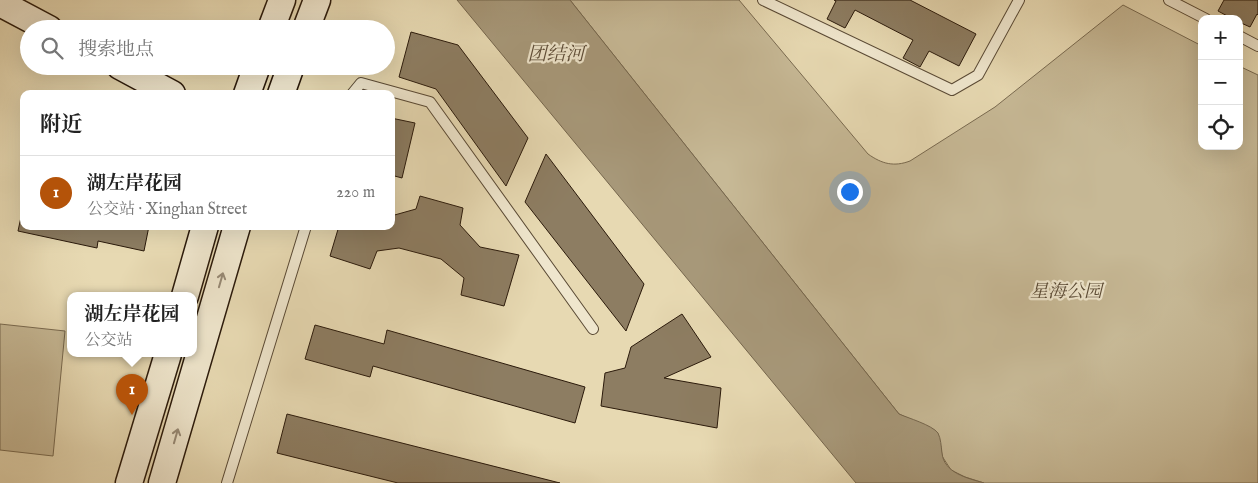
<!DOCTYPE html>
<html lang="zh">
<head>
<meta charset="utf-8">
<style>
  body { margin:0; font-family:"IM FELL English","Noto Serif SC",serif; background:#f2f2f2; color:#222 }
  .controls { position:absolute; right:15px; top:15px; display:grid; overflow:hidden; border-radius:10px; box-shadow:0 5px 20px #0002 }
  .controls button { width:45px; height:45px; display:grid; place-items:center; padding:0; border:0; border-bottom:1px solid #e0e0e0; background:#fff; color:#222; font:25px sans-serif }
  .you { position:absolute; left:849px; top:191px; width:18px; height:18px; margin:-12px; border:4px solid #fff; border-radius:50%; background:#1a73e8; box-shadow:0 0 0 8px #1a73e833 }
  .badge { display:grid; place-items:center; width:32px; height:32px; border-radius:50%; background:#b45309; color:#fff; font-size:16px; font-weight:700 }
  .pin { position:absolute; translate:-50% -41px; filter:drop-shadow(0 1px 2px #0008) }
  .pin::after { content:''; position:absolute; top:26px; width:18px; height:15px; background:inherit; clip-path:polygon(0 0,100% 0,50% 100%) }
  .popup { position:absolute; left:67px; top:292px; width:130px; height:65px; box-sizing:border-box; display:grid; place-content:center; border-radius:10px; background:#fff; filter:drop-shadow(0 1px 4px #0005); font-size:16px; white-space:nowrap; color:#767676 }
  .popup b { font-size:19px; color:#222 }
  .popup::after { content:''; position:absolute; left:50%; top:100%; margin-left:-10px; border:10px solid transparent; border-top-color:#fff }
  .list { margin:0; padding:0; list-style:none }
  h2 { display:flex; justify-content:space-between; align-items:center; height:65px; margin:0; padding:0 20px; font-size:21px }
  h2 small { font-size:16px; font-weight:400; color:#767676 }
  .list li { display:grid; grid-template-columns:32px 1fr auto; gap:15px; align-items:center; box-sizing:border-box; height:75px; padding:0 20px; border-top:1px solid #e0e0e0 }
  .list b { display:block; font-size:19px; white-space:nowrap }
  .list p { margin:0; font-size:16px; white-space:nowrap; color:#767676 }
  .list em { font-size:16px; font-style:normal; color:#767676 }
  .icon { flex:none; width:28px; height:28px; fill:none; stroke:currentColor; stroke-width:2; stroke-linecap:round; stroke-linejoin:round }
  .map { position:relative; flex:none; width:1258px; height:483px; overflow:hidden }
  .search { position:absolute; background:#fff; box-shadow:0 5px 20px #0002; left:20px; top:20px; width:375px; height:55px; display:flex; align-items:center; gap:12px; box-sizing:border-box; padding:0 18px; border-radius:28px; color:#767676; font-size:19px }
  .panel { position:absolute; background:#fff; box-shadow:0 5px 20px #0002; left:20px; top:90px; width:375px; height:140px; border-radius:10px }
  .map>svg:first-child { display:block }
  .green { fill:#c7b996; stroke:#796a50 }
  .water { fill:#a79879; stroke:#75664d }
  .building { fill:#8d7d62; stroke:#2b1a0b }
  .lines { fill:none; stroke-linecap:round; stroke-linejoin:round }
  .lane-casing { stroke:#5a4a35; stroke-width:12 }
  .secondary-casing { stroke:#2b1a0b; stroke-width:29 }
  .lane { stroke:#efe6cd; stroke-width:10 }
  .secondary { stroke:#efe6cd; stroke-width:26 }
  .oneway { stroke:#978a76 }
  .labels { text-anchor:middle; stroke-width:4.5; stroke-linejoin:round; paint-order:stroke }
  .park-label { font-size:18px; font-style:italic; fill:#5a4a35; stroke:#efe6cd }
  .water-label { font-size:19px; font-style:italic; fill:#5d4c37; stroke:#efe6cd }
</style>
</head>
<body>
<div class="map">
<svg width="1258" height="483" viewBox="0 0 1258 483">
  <rect width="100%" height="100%" fill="#e7d9b2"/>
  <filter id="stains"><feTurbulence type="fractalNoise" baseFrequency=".004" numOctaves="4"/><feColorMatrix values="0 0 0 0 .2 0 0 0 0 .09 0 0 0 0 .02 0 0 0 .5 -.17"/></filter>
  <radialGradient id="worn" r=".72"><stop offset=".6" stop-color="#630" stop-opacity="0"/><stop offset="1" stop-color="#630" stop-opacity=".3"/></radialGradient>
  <g class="green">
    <path d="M570,0h169l129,154c14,10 26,13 42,7l85,-54 128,-102 79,41v100h37v-80l19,9v408h-274l-19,-6 -14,-7 -9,-14 -1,-9 -7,-17 -35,-16z"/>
    <path d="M0,324l65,7 -12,125 -53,-6z"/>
  </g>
  <path class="water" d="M457,0h113l329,414c9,4 33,11 39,19 3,6 3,13 4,20 2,20 25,25 42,30h-128z"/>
  <g class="building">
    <path d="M834,0h76l66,34 -17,32 -30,-15 -9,16 -17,-9 10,-18 -58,-30 -10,18 -18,-9 9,-18z"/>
    <path d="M1224,0h34v15l-1,-1 -7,13 -11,-5v-3h-6l-15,-8z"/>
    <path d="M411,32l47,13 70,93 -22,48 -70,-97 -37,-12z"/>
    <path d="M391,118l24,5 -13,55 -11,-3z"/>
    <path d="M546,154l98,130 -18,47 -101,-129z"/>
    <path d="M420,196l43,12 -3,17 20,22 39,8 -15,51 -43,-11 3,-17 -23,-19 -42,-11 -22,3 -7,18 -40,-13 9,-30h52v-10l25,-7z"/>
    <path d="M24,203v23h125l-5,25 -46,-10 -1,7 -79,-17z"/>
    <path d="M682,314l29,43 -47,21 57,10 -4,40 -116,-22 4,-33 20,-5 6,-21z"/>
    <path d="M315,325l69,19 3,-14 198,57 -10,36 -202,-57 -3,11 -65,-18z"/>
    <path d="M287,414l273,69h-162l-121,-30z"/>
  </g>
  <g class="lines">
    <g class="lane-casing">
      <g id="lane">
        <path d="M763,0l189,90 26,-15 41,-75"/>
        <path d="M1169,0l37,19"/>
        <path d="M1239,36l19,10"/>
        <path d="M352,94l9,-11 69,19 163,227"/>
        <path d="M227,483l79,-257"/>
      </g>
    </g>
    <g class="secondary-casing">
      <g id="secondary">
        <path d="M0,3l49,26"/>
        <path d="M271,29l11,-29"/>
        <path d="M306,29l11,-29"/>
        <path d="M120,66l52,28"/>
        <path d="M247,94l10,-28"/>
        <path d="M281,94l10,-28"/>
        <path d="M185,296l20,-70"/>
        <path d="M129,483l39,-129"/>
        <path d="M162,483l75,-257"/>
      </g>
    </g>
    <use href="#lane" class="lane"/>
    <use href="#secondary" class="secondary"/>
  </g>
  <defs><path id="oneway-shaft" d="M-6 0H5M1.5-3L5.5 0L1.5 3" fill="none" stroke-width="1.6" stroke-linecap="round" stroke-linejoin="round" transform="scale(1.25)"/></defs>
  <g class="oneway">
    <use href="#oneway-shaft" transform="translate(221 280) rotate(-74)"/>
    <use href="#oneway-shaft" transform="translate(176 436) rotate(-74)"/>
  </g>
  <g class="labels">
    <g class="park-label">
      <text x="1066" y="297">星海公园</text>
    </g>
    <g class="water-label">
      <text x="556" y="60">团结河</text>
    </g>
  </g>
  <rect width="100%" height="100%" filter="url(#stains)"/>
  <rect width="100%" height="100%" fill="url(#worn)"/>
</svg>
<div class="controls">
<button>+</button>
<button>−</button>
<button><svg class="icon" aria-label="locate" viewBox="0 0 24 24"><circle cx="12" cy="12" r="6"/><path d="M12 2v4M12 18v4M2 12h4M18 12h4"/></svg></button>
</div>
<div class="you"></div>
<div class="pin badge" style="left:132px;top:415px">1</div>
<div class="popup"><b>湖左岸花园</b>公交站</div>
<div class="search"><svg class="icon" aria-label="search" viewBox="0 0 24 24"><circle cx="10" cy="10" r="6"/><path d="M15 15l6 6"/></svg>搜索地点</div>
<section class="panel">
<h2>附近<small></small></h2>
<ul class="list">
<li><span class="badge">1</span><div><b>湖左岸花园</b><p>公交站 · Xinghan Street</p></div><em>220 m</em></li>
</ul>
</section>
</div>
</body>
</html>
